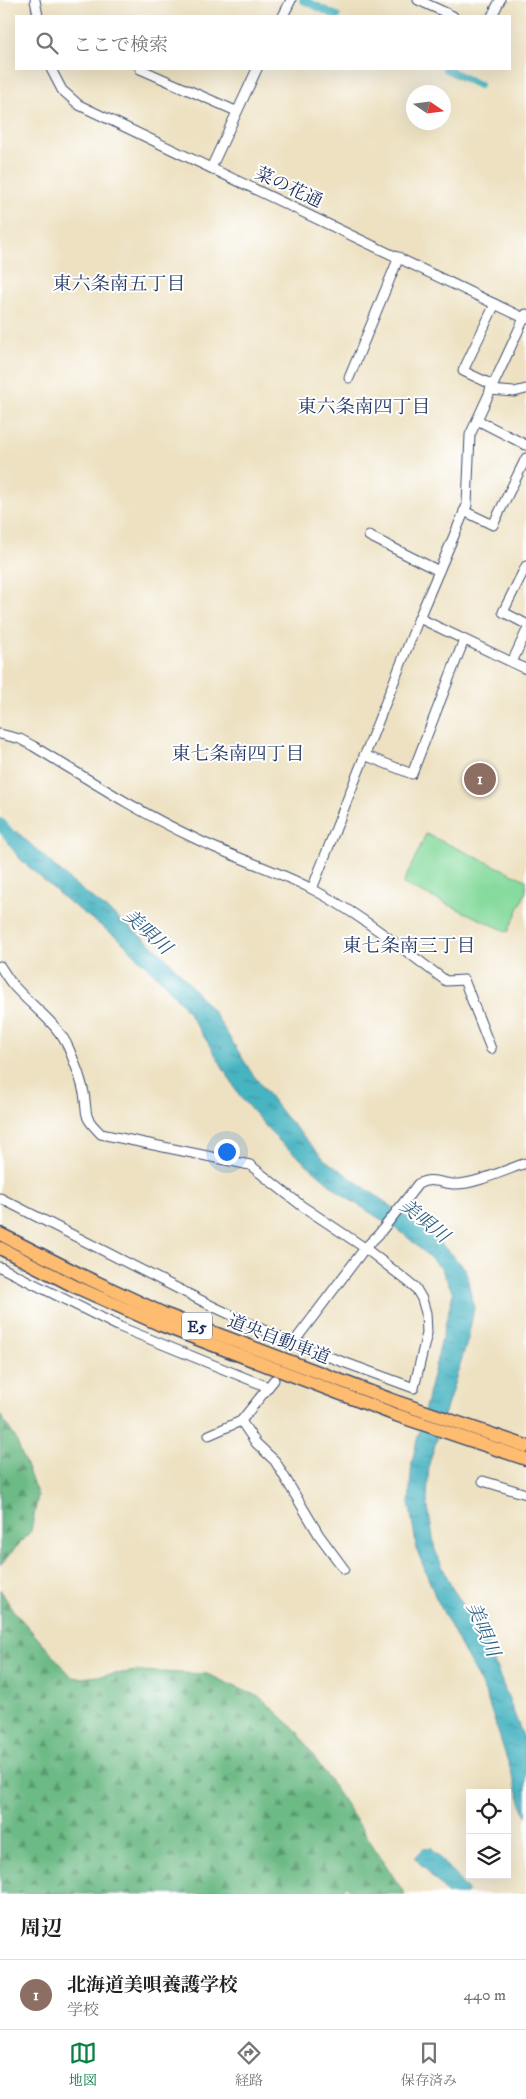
<!DOCTYPE html>
<html lang="ja">
<head>
<meta charset="utf-8">
<style>
  body { margin:0; font-family:"IM FELL DW Pica","Noto Serif JP",serif; background:#f6f6f6; color:#222 }
  .controls { position:absolute; right:15px; bottom:15px; display:grid; overflow:hidden; border-radius:0px; box-shadow:0 5px 20px #0002 }
  .controls button { width:45px; height:45px; display:grid; place-items:center; padding:0; border:0; border-bottom:1px solid #e0e0e0; background:#fff; color:#222; font:25px sans-serif }
  .compass { position:absolute; left:406px; top:85px; width:45px; height:45px; border-radius:50%; background:#fff; box-shadow:0 5px 20px #0002; rotate:103deg }
  .you { position:absolute; left:226px; top:1151px; width:18px; height:18px; margin:-12px; border:4px solid #fff; border-radius:50%; background:#1a73e8; box-shadow:0 0 0 8px #1a73e833 }
  .badge { display:grid; place-items:center; width:32px; height:32px; border-radius:50%; background:#0b8043; color:#fff; font-size:16px; font-weight:700 }
  .pin { position:absolute; translate:-50% -50%; border:2px solid #fff; box-shadow:0 1px 5px #0006 }
  .list { margin:0; padding:0; list-style:none }
  h2 { display:flex; justify-content:space-between; align-items:center; height:65px; margin:0; padding:0 20px; font-size:21px }
  h2 small { font-size:16px; font-weight:400; color:#767676 }
  .list li { display:grid; grid-template-columns:32px 1fr auto; gap:15px; align-items:center; box-sizing:border-box; height:70px; padding:0 20px; border-top:1px solid #e0e0e0 }
  .list b { display:block; font-size:19px; white-space:nowrap }
  .list p { margin:0; font-size:16px; white-space:nowrap; color:#767676 }
  .list em { font-size:16px; font-style:normal; color:#767676 }
  .icon { flex:none; width:28px; height:28px; fill:none; stroke:currentColor; stroke-width:2; stroke-linecap:round; stroke-linejoin:round }
  .map { position:relative; flex:none; width:526px; height:1894px; overflow:hidden }
  .search { position:absolute; background:#fff; box-shadow:0 5px 20px #0002; left:15px; right:15px; top:15px; height:55px; display:flex; align-items:center; gap:12px; box-sizing:border-box; padding:0 18px; border-radius:0px; color:#767676; font-size:19px }
  .sheet { height:135px; background:#fff }
  nav { display:flex; justify-content:space-around; align-items:center; box-sizing:border-box; height:70px; border-top:1px solid #e0e0e0; background:#fff; font-size:14px; color:#767676 }
  nav a { display:grid; justify-items:center; gap:2px }
  nav .on { color:#0b8043 }
  .map>svg:first-child { display:block }
  .forest { fill:url(#forest-firs); stroke:#447471 }
  .garden { fill:#85da9c; stroke:#50847d }
  .water { fill:url(#water-ripples); stroke:#307290 }
  .lines { fill:none; stroke-linecap:round; stroke-linejoin:round }
  .canal { stroke:#46b4c1; stroke-width:8 }
  .river { stroke:#46b4c1; stroke-width:12 }
  .minor-casing { stroke:#3a4a6d; stroke-width:11 }
  .highway-casing { stroke:#3a4a6d; stroke-width:15 }
  .minor { stroke:#fff; stroke-width:9 }
  .highway { stroke:#febc70; stroke-width:12 }
  .labels { text-anchor:middle; stroke-width:4; stroke-linejoin:round; paint-order:stroke }
  .shield { fill:#fff; stroke:#5f6d8e; stroke-width:1 }
  .shield-label { font-size:16px; font-weight:bold; fill:#1b2f5e }
  .street-label { font-size:18px; fill:#1b2f5e; stroke:#fff }
  .neighbourhood-label { font-size:19px; fill:#1b2f5e; stroke:#fff }
  .water-label { font-size:19px; font-style:italic; fill:#2a5e81; stroke:#fff }
</style>
</head>
<body>
<div class="map">
<svg width="526" height="1894" viewBox="0 0 526 1894">
  <defs>
    <pattern id="forest-firs" width="22" height="20" patternUnits="userSpaceOnUse" patternTransform="scale(1.25)"><rect width="22" height="20" fill="#6cba84"/><path d="M5 1l3.5 6h-7zM16 11l3.5 6h-7z" fill="#58986f"/></pattern>
    <pattern id="water-ripples" width="26" height="14" patternUnits="userSpaceOnUse" patternTransform="scale(1.25)"><rect width="26" height="14" fill="#46b4c1"/><path d="M2 4q2-2 4 0t4 0M15 11q2-2 4 0t4 0" fill="none" stroke="#3a93a0"/></pattern>
  </defs>
  <rect width="100%" height="100%" fill="#fff"/>
  <filter id="ink" filterUnits="userSpaceOnUse"><feTurbulence type="fractalNoise" baseFrequency=".02" numOctaves="2"/><feDisplacementMap in="SourceGraphic" scale="10" xChannelSelector="R" yChannelSelector="G"/><feConvolveMatrix kernelMatrix="1 2 1 2 8 2 1 2 1" color-interpolation-filters="sRGB"/></filter>
  <filter id="wash" filterUnits="userSpaceOnUse"><feTurbulence type="fractalNoise" baseFrequency=".0096" numOctaves="4" result="noise"/><feDisplacementMap in="SourceGraphic" scale="20" xChannelSelector="R" yChannelSelector="G"/><feGaussianBlur stdDeviation="1.12" result="paint"/><feColorMatrix in="noise" values="0 0 0 0 0 0 0 0 0 0 0 0 0 0 0 0 0 1.4 0 .05"/><feComposite in="paint" operator="in"/></filter>
  <g filter="url(#wash)">
    <rect width="100%" height="100%" fill="#ede1c1"/>
    <g class="forest">
      <path d="M0,1415l15,22 23,59 -7,35 -31,34z"/>
      <path d="M0,1589l12,20 60,68 10,1 56,-7 69,3 54,24 36,33 108,163h-51l-9,-9 -1,9h-344z"/>
    </g>
    <path class="garden" d="M426,834l100,46v12l-18,40 -105,-48z"/>
    <g class="water">
      <path d="M16,831l56,51 84,66 19,19 40,47 36,58 33,43 41,45 89,62 30,25 21,21 9,40 -6,31 -39,125 -2,37 8,49 17,38 32,48 42,108v73l-41,-125 -49,-94 -19,-48 -8,-48 3,-41 41,-168 -12,-25 -37,-34 -60,-38 -67,-57 -36,-41 -29,-49 -29,-44 -20,-23 -44,-43 -53,-39 -45,-40 -14,-18z"/>
      <path d="M431,1847l37,44 -2,3h-18l-33,-36 8,-9z"/>
    </g>
    <g class="lines">
      <g class="canal">
        <path d="M303,0l34,16"/>
        <path d="M446,69l33,16"/>
      </g>
      <path class="river" d="M0,824l22,26"/>
    </g>
  </g>
  <g filter="url(#ink)">
    <g class="lines">
      <g class="minor-casing">
        <g id="minor">
          <path d="M35,0l3,16"/>
          <path d="M418,0l35,16"/>
          <path d="M283,16l8,-16"/>
          <path d="M492,16l8,-16"/>
          <path d="M51,69l11,21 17,15 447,214"/>
          <path d="M140,69l96,42"/>
          <path d="M211,168l46,-99"/>
          <path d="M349,378l50,-121"/>
          <path d="M493,385l-30,-14 32,-67"/>
          <path d="M490,390l24,2 12,-3"/>
          <path d="M477,420l49,25"/>
          <path d="M464,511l29,14 33,-67"/>
          <path d="M369,536l70,35"/>
          <path d="M526,566l-23,46 23,12"/>
          <path d="M419,618l107,51"/>
          <path d="M512,662l14,-30"/>
          <path d="M0,734l20,5 13,7c53,32 104,65 161,92 38,19 80,31 118,51 48,25 91,60 134,92l18,-1 27,69"/>
          <path d="M364,755l48,19 52,-134"/>
          <path d="M312,889l107,-271 48,-113 3,-70 56,-121"/>
          <path d="M0,966c4,6 8,13 13,19 18,21 45,38 56,64 6,14 12,30 15,44 4,24 -2,22 17,41l149,31 52,41 63,42 50,39 7,12 4,14 1,20 -13,55 -120,-44 -80,-37 -214,-109"/>
          <path d="M0,1267l120,60 148,60"/>
          <path d="M291,1346l74,-98 14,-14 39,-50c14,-8 23,0 37,0 18,1 53,-15 71,-21"/>
          <path d="M241,1421l15,22 19,18 44,74 25,34"/>
          <path d="M209,1435l32,-14 33,-41"/>
          <path d="M483,1481l43,13"/>
        </g>
      </g>
      <g class="highway-casing">
        <g id="highway">
          <path d="M0,1234l81,41 83,39 236,89 126,43"/>
          <path d="M0,1248l76,39 85,38 235,90 130,44"/>
        </g>
      </g>
      <use href="#minor" class="minor"/>
      <use href="#highway" class="highway"/>
    </g>
  </g>
  <g class="labels">
    <rect class="shield" x="182" y="1312.5" width="30" height="27" rx="4"/>
    <g class="shield-label">
      <text x="197" y="1332">E5</text>
    </g>
    <g class="street-label">
      <text transform="translate(289 187) rotate(25)" y="6">菜の花通</text>
      <text transform="translate(279 1339) rotate(21)" y="6">道央自動車道</text>
    </g>
    <g class="neighbourhood-label">
      <text x="119" y="290">東六条南五丁目</text>
      <text x="364" y="413">東六条南四丁目</text>
      <text x="238" y="760">東七条南四丁目</text>
      <text x="409" y="952">東七条南三丁目</text>
    </g>
    <g class="water-label">
      <text transform="translate(148 931) rotate(42)" y="7">美唄川</text>
      <text transform="translate(425 1220) rotate(39)" y="7">美唄川</text>
      <text transform="translate(484 1629) rotate(67)" y="7">美唄川</text>
    </g>
  </g>
</svg>
<div class="controls">
<button><svg class="icon" aria-label="locate" viewBox="0 0 24 24"><circle cx="12" cy="12" r="6"/><path d="M12 2v4M12 18v4M2 12h4M18 12h4"/></svg></button>
<button><svg class="icon" aria-label="layers" viewBox="0 0 24 24"><path d="M12 4l9 5-9 5-9-5zM3 14l9 5 9-5"/></svg></button>
</div>
<svg class="compass" viewBox="-18 -18 36 36"><path d="M0-13l5 13h-10z" fill="#e53935"/><path d="M0 13l5-13h-10z" fill="#767676"/></svg>
<div class="you"></div>
<div class="pin badge" style="left:480px;top:779px;background:#8d6e63">1</div>
<div class="search"><svg class="icon" aria-label="search" viewBox="0 0 24 24"><circle cx="10" cy="10" r="6"/><path d="M15 15l6 6"/></svg>ここで検索</div>
</div>
<section class="sheet">
<h2>周辺<small></small></h2>
<ul class="list">
<li><span class="badge" style="background:#8d6e63">1</span><div><b>北海道美唄養護学校</b><p>学校</p></div><em>440 m</em></li>
</ul>
</section>
<nav>
<a class="on"><svg class="icon" aria-label="map" viewBox="0 0 24 24"><path d="M3 6l6-2 6 2 6-2v14l-6 2-6-2-6 2zM9 4v14M15 6v14"/></svg>地図</a>
<a><svg class="icon" aria-label="directions" viewBox="0 0 24 24"><path d="M12 3l9 9-9 9-9-9zM9 14v-3h6M13 9l2 2-2 2"/></svg>経路</a>
<a><svg class="icon" aria-label="saved" viewBox="0 0 24 24"><path d="M7 4h10v16l-5-4-5 4z"/></svg>保存済み</a>
</nav>
</body>
</html>
